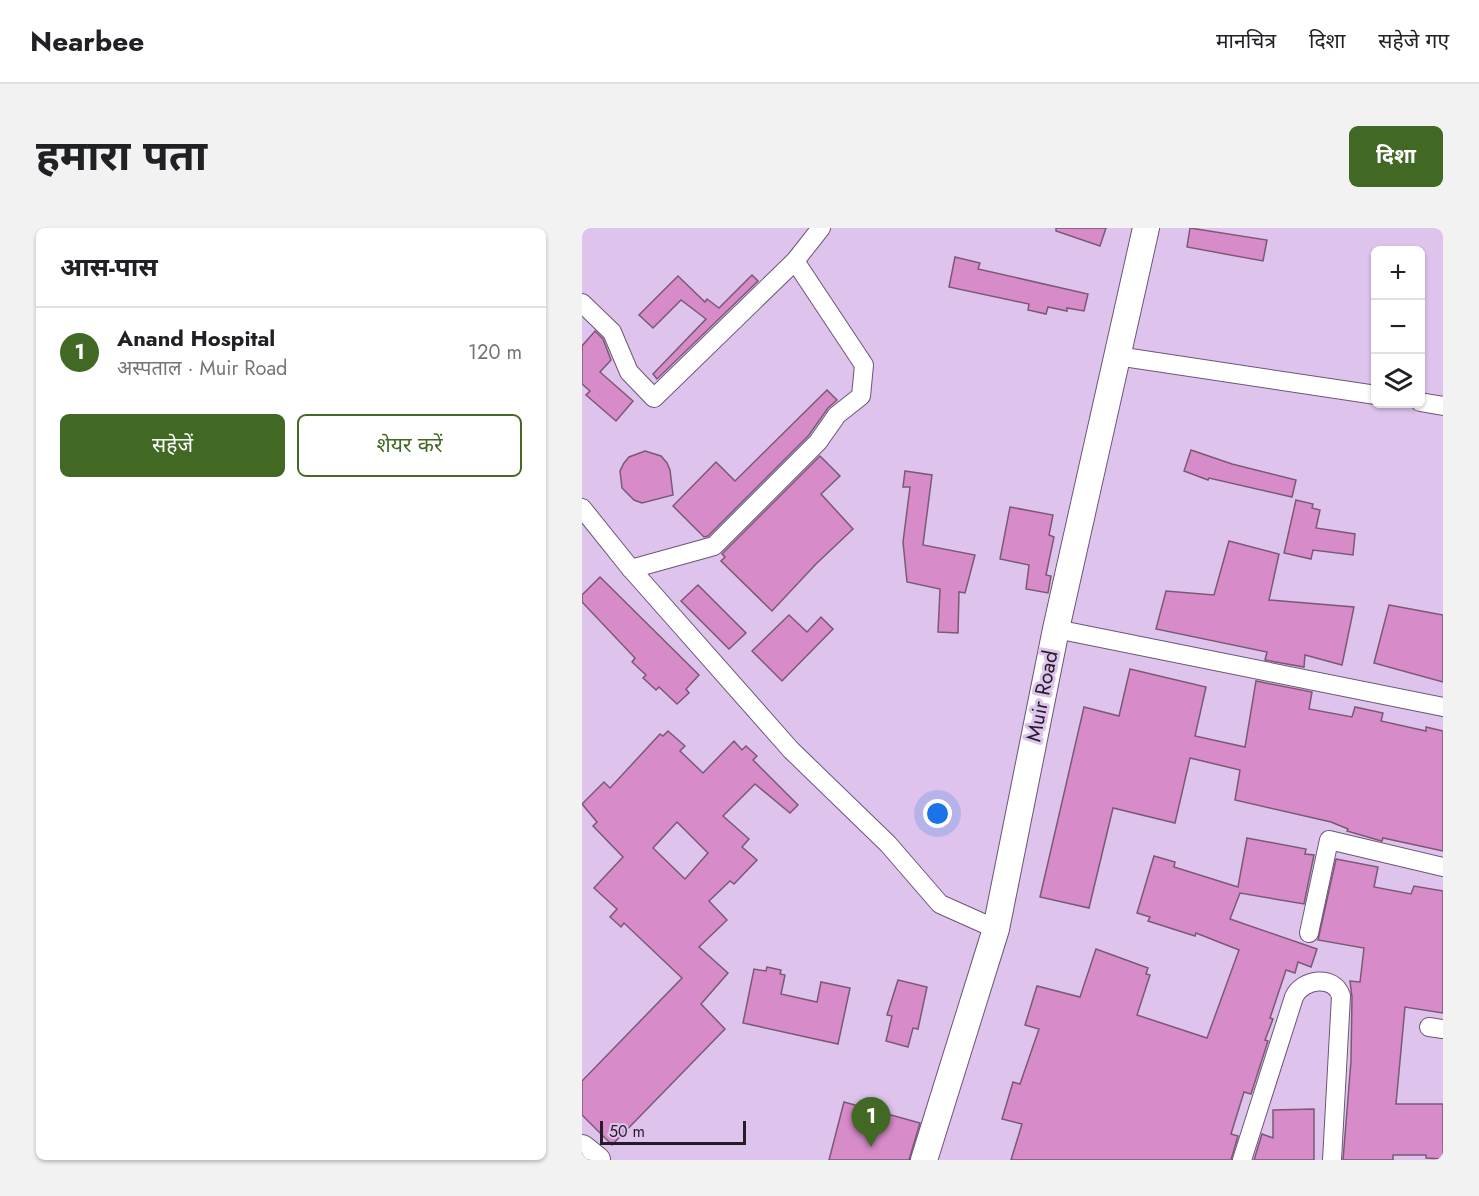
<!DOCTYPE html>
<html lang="hi">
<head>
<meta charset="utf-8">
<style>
  body { margin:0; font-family:Jost,"Noto Sans Devanagari",sans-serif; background:#f2f2f2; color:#202124 }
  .controls { position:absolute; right:18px; top:18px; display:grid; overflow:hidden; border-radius:9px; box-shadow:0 2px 4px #0004 }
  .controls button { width:54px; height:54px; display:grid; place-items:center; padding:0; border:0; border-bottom:2px solid #e0e0e0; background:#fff; color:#202124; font:30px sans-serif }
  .scale { position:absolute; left:18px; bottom:15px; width:146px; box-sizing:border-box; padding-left:6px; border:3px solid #251c2a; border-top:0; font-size:16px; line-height:21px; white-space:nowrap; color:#251c2a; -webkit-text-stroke:4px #dec4ec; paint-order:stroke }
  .you { position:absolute; left:356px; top:586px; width:21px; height:21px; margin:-15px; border:4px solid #fff; border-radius:50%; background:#1a73e8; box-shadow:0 0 0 9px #1a73e833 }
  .badge { display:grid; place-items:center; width:39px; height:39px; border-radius:50%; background:#426924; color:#fff; font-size:20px; font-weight:700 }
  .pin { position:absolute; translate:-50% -50px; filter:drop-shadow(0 2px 3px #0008) }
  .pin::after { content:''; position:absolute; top:32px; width:21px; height:18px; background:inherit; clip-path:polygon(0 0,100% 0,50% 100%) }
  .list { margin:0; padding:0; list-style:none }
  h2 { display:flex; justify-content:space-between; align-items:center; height:78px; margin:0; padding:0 24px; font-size:26px }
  h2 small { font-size:20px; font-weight:400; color:#757577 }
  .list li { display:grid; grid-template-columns:39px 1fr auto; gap:18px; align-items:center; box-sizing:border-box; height:90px; padding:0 24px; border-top:2px solid #e0e0e0 }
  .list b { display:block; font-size:22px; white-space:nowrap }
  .list p { margin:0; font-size:20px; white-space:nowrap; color:#757577 }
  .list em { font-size:20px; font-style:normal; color:#757577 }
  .actions { display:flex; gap:12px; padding:18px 24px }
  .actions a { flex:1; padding:14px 0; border:2px solid #426924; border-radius:9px; text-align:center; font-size:21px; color:#426924 }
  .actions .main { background:#426924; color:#fff }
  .icon { flex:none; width:33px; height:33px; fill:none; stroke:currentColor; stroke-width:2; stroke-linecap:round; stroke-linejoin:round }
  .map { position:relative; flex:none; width:861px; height:932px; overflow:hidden; border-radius:9px }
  header { display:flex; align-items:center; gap:36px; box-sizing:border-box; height:84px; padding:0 30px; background:#fff; border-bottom:2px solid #e0e0e0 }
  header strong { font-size:28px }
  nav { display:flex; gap:33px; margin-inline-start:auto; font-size:21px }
  .intro { display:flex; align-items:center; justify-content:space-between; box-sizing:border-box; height:144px; padding:0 36px }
  h1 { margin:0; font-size:42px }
  .button { padding:15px 27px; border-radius:9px; background:#426924; color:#fff; font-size:21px; font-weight:700 }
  main { display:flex; gap:36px; padding:0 36px }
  aside { flex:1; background:#fff; border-radius:9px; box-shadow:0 2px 4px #0004 }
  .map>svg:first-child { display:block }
  .building { fill:#d78bc9; stroke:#7b5974; stroke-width:1.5; fill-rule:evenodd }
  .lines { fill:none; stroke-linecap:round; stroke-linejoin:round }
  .street-casing { stroke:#6c5578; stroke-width:20 }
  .secondary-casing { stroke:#6c5578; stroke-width:28 }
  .street { stroke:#fff; stroke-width:18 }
  .secondary { stroke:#fff; stroke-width:26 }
  .labels { text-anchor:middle; stroke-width:6; stroke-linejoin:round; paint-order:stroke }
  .street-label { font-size:21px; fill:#251c2a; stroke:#dec4ec }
</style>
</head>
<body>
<header>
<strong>Nearbee</strong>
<nav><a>मानचित्र</a><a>दिशा</a><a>सहेजे गए</a></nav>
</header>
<div class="intro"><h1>हमारा पता</h1><a class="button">दिशा</a></div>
<main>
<aside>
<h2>आस-पास<small></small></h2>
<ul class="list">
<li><span class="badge">1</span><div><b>Anand Hospital</b><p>अस्पताल · Muir Road</p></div><em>120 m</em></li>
</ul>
<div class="actions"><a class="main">सहेजें</a><a>शेयर करें</a></div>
</aside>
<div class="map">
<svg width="861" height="932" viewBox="0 0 861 932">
  <rect width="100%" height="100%" fill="#dec4ec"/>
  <g class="building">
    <path d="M474,0h50l-6,18 -44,-15z"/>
    <path d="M608,0l77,12 -4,21 -76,-14z"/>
    <path d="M373,29l25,6 -2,6 110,25 -4,17 -17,-3v3l-19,-4 -2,7 -18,-4 1,-6 -80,-17z"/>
    <path d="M170,47l6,6 -101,98 -4,-5 53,-55 -25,-19 -28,28 -14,-13 39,-39 27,26 2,-3 12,9z"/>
    <path d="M13,103l8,8 8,21 -11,12 33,29 -17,20 -30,-26 4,-4 -8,-7v-38z"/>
    <path d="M245,162l10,10 -9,8 -19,27 -101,101 -4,1 -31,-31 43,-44 19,19z"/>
    <path d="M609,222l41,14 64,16 -4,17 -83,-19 -1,2 -24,-9z"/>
    <path d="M63,223l16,5 6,7 3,7 3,25 -31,8 -8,-3 -12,-12 -2,-17 4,-8 5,-6z"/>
    <path d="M238,228l20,20 -19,18 32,35 -37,35 -44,47 -51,-50 4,-4 -3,-3z"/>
    <path d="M323,243l27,4 -9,70 52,10 -10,38 -6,-1 -1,41 -20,-1 2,-43 -33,-7 -4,-40 7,-55h-7z"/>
    <path d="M714,272l17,4 -1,4 8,2 -4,18 39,6 -2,21 -40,-5 -2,9 -27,-6z"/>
    <path d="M428,279l43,8 -4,20 5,2 -8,38 5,1 -3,17 -22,-4 3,-24 -29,-6z"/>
    <path d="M647,313l50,13 -10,46 85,7 -12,58 -37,-10 -1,12 -39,-7 2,-8 -111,-23 10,-38 48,4z"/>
    <path d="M18,349l99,98 -13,14 3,4 -12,11 -18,-17 -3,3 -13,-12 3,-3 -14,-13 3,-4 -53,-56v-7z"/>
    <path d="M116,357l48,48 -17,16 -48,-48z"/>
    <path d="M807,377l54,10v67l-69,-19z"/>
    <path d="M207,387l18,17 14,-15 12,12 -51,52 -30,-30z"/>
    <path d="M548,441l76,18 -11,49 50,11 11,-66 56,11 -3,17 43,8 3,-10 28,6 -2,8 45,10v-4l17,4v120l-60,-13 -1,3 -4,-1 -31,-9 1,-2 -17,-7 -96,-22 5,-30 -50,-12 -15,65 -62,-15 -24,100 -49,-11 44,-190 35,9z"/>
    <path d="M86,503l17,15 -5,5 23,22 31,-32 8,9 4,-4 11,10 -4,4 45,45 -8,8 -35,-29 -32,32 26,23 -7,8 15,13 -23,24 -4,-3 -21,20 18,19 -28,27 29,26 -27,31 24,25 -113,116 -30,-30v-34l100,-103 -58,-55 -3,4 -11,-10 7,-8 -23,-21 29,-31 -30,-31 4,-4 -15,-18 22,-22 6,6 50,-54 3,2zM95,594l31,31 -23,26 -32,-31z"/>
    <path d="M665,610l59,11 -1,5 9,1 -10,49 -64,-11 -10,26 87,30 -6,18 -13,-5 -3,11 -9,-3 -16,48 3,1 -8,21 3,1 -17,53 -7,-2 -13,42 7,2 -7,24h-220l11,-36 -20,-5 11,-37 7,2 19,-55 -14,-4 12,-39 43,11 16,-48 52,19 -2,6 4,1 -13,40 70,23 32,-88 -43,-17 -1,3 -47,-15 2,-4 -13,-4 17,-57 21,6 -1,5 64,20z"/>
    <path d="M754,631l42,8 -4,20 37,7 3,-8 29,5v122l-38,-6 -9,97h47v55l-17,-1v-3h-33v5h-50l8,-99 1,-64 -2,-16 10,1 4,-34 -46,-8z"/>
    <path d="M185,739l14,3 -1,4 5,1 -4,19 36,8 4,-20 29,6 -12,56 -95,-21 11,-54 12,2z"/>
    <path d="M316,752l29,7 -9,42 -5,-1 -5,19 -22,-6 6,-25 -5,-1z"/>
    <path d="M262,874l76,21 -11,37h-80z"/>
    <path d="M732,881v51h-60l8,-26 11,4v-28z"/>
  </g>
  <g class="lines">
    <g class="street-casing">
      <g id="street">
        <path d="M0,75l30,29 17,40 25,26 141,-137 26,-33"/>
        <path d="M535,128l259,39"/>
        <path d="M838,174l23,4"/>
        <path d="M0,280l49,61 160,181 97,94 52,60 56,25"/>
        <path d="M49,341l83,-23 104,-104 19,-27 24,-19 3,-31 -69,-104"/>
        <path d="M474,401l387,78"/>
        <path d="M727,705l20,-93 114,27"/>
        <path d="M847,799l14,2"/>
        <path d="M660,932l52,-163c8,-18 40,-23 47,-1l-9,164"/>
      </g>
    </g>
    <g class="secondary-casing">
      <g id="secondary">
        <path d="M0,920l15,12"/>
        <path d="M342,932l72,-231 60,-300 90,-401"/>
      </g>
    </g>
    <use href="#street" class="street"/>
    <use href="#secondary" class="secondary"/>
  </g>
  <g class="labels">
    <g class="street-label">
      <text transform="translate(460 468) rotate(-79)" y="7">Muir Road</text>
    </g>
  </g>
</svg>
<div class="controls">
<button>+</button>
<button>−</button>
<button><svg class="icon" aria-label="layers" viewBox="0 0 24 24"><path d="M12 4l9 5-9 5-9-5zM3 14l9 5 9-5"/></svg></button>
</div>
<div class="scale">50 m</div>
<div class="you"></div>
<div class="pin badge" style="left:289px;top:919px">1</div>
</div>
</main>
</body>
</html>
